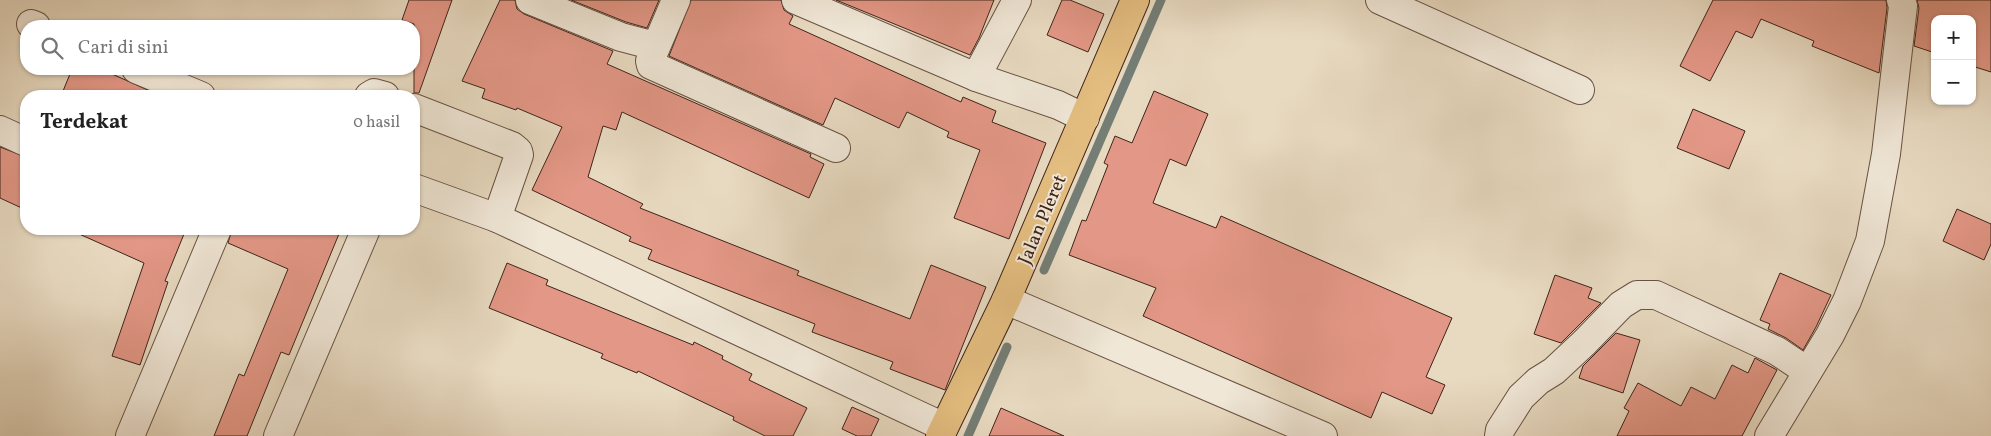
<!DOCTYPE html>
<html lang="id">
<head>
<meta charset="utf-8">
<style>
  body { margin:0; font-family:Vollkorn,serif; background:#f6f6f6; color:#222 }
  .controls { position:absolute; right:15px; top:15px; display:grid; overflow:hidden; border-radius:10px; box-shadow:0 1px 4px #0004 }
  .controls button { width:45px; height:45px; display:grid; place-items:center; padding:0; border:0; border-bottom:1px solid #e0e0e0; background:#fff; color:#222; font:25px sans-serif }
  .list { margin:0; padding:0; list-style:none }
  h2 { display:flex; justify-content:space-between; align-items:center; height:65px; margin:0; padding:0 20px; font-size:21px }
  h2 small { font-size:16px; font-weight:400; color:#767676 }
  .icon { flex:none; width:28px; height:28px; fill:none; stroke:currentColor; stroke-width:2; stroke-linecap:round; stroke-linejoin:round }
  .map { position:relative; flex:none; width:1991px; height:436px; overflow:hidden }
  .search { position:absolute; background:#fff; box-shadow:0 1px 4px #0004; left:20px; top:20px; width:400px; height:55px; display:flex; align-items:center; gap:12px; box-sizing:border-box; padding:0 18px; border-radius:20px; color:#767676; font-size:19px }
  .panel { position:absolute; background:#fff; box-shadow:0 1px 4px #0004; left:20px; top:90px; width:400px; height:145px; border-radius:20px }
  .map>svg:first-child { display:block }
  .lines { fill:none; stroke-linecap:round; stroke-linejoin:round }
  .stream { stroke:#747e76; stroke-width:9 }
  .building { fill:#e39786; stroke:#3f2419 }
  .minor-casing { stroke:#695243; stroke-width:30 }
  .major-casing { stroke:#3f2419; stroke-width:30 }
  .minor { stroke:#f0e7d7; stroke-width:28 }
  .major { stroke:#e4bd80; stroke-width:28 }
  .labels { text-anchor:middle; stroke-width:4; stroke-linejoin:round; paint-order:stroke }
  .street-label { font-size:19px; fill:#3f2419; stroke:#f0e7d7 }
</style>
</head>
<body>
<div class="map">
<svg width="1991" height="436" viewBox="0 0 1991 436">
  <rect width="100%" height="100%" fill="#e8dac1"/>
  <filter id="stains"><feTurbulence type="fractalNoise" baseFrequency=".004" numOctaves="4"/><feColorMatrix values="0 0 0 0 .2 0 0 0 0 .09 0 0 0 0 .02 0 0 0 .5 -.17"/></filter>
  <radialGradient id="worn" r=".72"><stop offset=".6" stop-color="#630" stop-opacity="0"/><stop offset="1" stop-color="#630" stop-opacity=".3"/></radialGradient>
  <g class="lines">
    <g class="stream">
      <path d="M1044,270l117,-270"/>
      <path d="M968,436l39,-89"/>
    </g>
  </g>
  <g class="building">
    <path d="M409,0h43l-33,93h-5v-69l-12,-4z"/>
    <path d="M500,0h15l2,9 7,5 89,37 -6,13 204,90 -1,3 14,7 -15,34 -187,-86 -6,18 -13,-4 -15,51 55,27 -3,4 159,63 -2,4 113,44 21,-54 55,22 -41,103 -55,-21 3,-7 -81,-30 3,-8 -167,-65 4,-9 -23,-9 2,-4 -99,-47 30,-63 -45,-19 -1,2 -34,-12 3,-9 -23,-8z"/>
    <path d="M571,0h88l-12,28 -21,-6z"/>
    <path d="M691,0h90l3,10 9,6 -4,8 172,78 2,-5 33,14 -4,11 54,21 -37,96 -55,-21 26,-68 -33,-13 2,-5 -42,-20 -8,16 -64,-30 -12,27 -154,-69z"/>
    <path d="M836,0h158l-15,38 -9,17z"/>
    <path d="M1062,0h8l34,14 -16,38 -41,-17z"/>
    <path d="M1713,0h173l1,8 -8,65 -67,-27 2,-5 -53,-22 -9,19 -16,-7 -26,50 -30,-15z"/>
    <path d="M1917,0h74v72l-19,-6v-47h-37v34l-21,-7 5,-38z"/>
    <path d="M72,69h29l60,27h-100z"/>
    <path d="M1154,91l54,23 -22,52 -16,-7 -17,44 63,25 5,-12 231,102 -26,59 19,8 -13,29 -50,-22 -11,26 -228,-102 13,-28 -87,-33 13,-35 4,1 22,-56 -4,-2 11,-27 17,7z"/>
    <path d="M1693,109l52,22 -16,38 -52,-21z"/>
    <path d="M0,147l26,10v53l-26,-12z"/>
    <path d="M1957,209l34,15v20l-7,16 -41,-19z"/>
    <path d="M68,229h118l-21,52 3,1 -28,83 -28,-9 32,-93z"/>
    <path d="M232,229h109l-52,126 -8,-3 -34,84h-33l25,-62 5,2 44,-107 -60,-26z"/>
    <path d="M507,263l41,17 -2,5 147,60 1,-3 29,14 -1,3 30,15 -3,6 58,28 -14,28h-28l-32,-16 1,-3 -96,-46 -1,2 -36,-15 2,-4 -114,-46z"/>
    <path d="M1780,273l51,22 -15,32 -13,23 -17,-12 -18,-9 2,-5 -10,-4z"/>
    <path d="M1555,275l37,13 -4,10 13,5 -40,40 -27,-9z"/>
    <path d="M1616,333l24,7 -17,53 -44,-15 4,-12z"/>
    <path d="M1755,358l22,12 -35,66h-125l12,-25 -5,-3 14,-25 43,23 10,-19 24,12 17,-34 16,8z"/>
    <path d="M852,407l27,12 -8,17h-14l-15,-7z"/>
    <path d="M1001,408l63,28h-75z"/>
  </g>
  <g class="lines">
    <g class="minor-casing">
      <g id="minor">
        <path d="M530,0l91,37 34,9"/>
        <path d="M676,0l-26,61 1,4 185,83"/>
        <path d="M796,0l180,77 82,28 27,13"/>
        <path d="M1380,0l200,90"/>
        <path d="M31,24l5,2"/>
        <path d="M136,69l65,27"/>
        <path d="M976,77l41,-77"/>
        <path d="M369,96l5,-3 11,3"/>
        <path d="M414,108l98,38 6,5 1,4 -22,63"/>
        <path d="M0,130l26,12"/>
        <path d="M414,188l83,30 447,209"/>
        <path d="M1006,300l317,136"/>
        <path d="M130,436l87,-207"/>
        <path d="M278,436l88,-207"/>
        <path d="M1499,436l1,-6 21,-33 17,-16 16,-10 30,-28 37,-38 16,-10h19l121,56 30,20"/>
        <path d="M1769,436l61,-101 17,-34 23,-60 16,-87 17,-148 -2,-6"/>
      </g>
    </g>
    <g class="major-casing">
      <path id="major" d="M940,436l66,-136 129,-300"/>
    </g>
    <use href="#minor" class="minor"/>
    <use href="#major" class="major"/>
  </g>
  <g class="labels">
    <g class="street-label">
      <text transform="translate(1041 219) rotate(-67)" y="7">Jalan Pleret</text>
    </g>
  </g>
  <rect width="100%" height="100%" filter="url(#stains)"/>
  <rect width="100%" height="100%" fill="url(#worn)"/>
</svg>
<div class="controls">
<button>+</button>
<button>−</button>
</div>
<div class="search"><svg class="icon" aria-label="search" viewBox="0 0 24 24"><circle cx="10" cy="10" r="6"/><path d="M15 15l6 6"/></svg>Cari di sini</div>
<section class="panel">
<h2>Terdekat<small>0 hasil</small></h2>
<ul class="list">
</ul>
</section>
</div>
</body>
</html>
